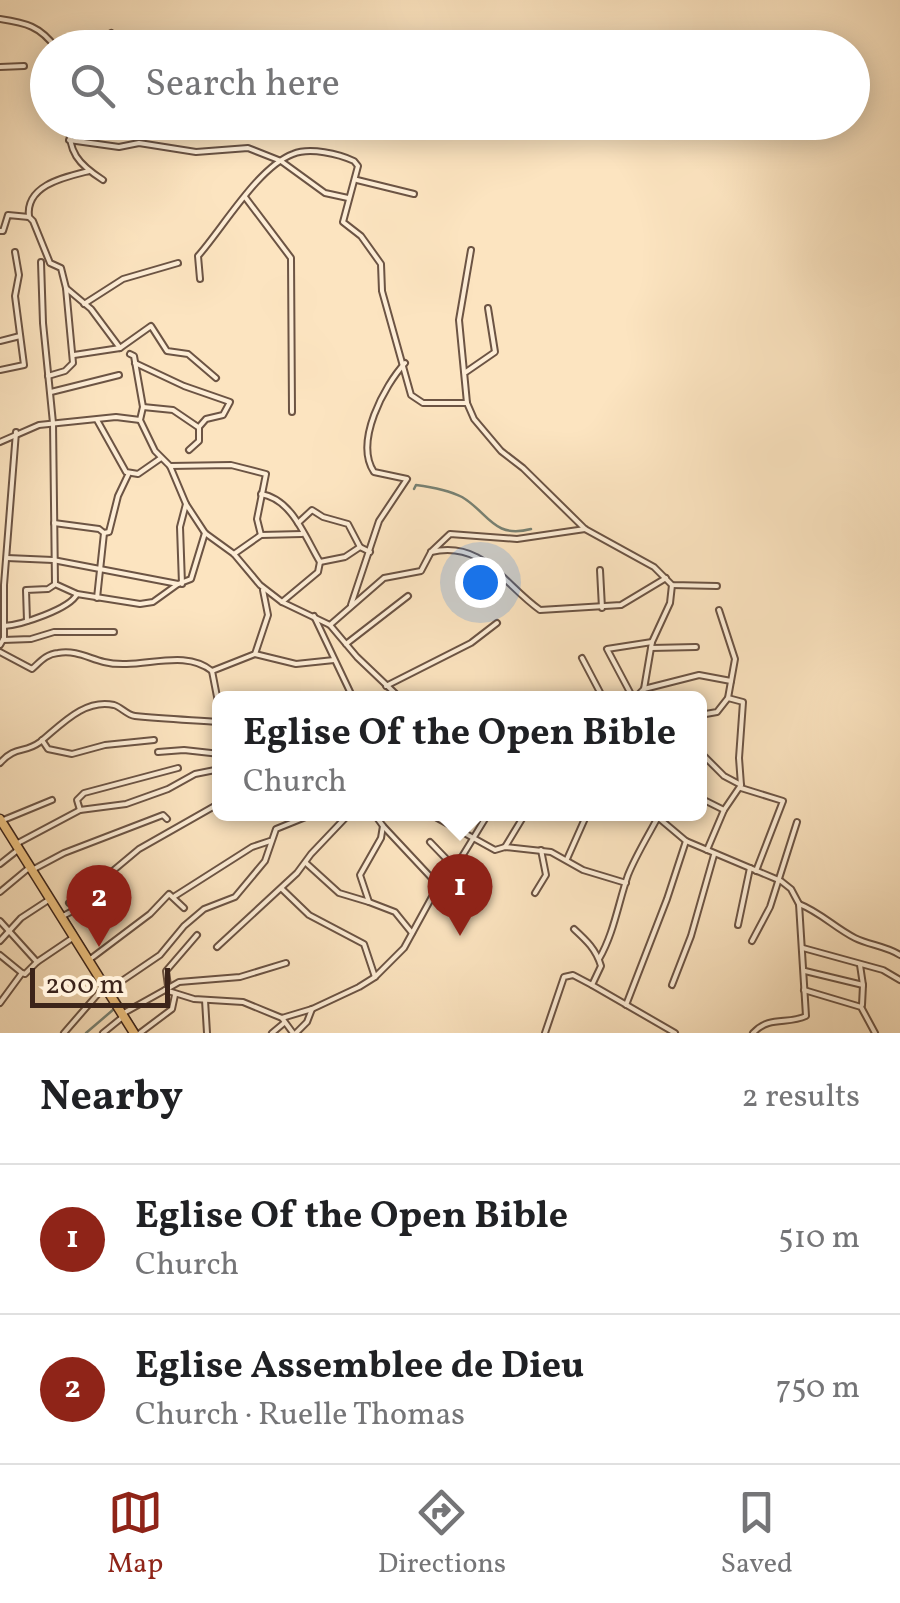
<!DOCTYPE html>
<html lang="en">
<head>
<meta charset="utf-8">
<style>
  body { margin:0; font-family:Vollkorn,serif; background:#f2f2f2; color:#202124 }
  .scale { position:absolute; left:30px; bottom:25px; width:140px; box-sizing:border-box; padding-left:10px; border:5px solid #3c241a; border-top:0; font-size:28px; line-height:35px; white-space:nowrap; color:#3c241a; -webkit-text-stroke:8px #fdedd6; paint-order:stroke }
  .you { position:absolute; left:480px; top:582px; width:35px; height:35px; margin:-25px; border:8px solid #fff; border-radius:50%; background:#1a73e8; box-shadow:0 0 0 15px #1a73e833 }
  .badge { display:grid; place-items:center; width:65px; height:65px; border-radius:50%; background:#8f2418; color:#fff; font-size:32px; font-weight:700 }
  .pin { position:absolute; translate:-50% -82px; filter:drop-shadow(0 2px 5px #0008) }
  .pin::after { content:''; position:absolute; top:52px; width:35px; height:30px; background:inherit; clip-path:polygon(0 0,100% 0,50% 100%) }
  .popup { position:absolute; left:212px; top:691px; width:495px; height:130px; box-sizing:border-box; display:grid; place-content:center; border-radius:15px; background:#fff; filter:drop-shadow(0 2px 8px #0005); font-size:32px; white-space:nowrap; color:#757577 }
  .popup b { font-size:38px; color:#202124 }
  .popup::after { content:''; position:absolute; left:50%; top:100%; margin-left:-20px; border:20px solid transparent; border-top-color:#fff }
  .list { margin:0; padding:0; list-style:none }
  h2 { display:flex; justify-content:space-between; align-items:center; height:130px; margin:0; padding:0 40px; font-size:42px }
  h2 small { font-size:32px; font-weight:400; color:#757577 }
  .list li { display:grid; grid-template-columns:65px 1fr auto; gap:30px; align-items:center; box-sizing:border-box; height:150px; padding:0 40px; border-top:2px solid #e0e0e0 }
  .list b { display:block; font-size:38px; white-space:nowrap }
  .list p { margin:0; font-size:32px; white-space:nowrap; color:#757577 }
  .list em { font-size:32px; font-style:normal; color:#757577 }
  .icon { flex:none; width:55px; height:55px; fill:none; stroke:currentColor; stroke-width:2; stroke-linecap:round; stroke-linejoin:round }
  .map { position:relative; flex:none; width:900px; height:1033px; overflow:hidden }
  .search { position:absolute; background:#fff; box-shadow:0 5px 25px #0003; left:30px; right:30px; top:30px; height:110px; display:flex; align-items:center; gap:25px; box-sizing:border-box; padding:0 35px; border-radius:55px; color:#757577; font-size:38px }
  .sheet { height:430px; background:#fff }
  nav { display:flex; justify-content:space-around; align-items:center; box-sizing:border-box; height:140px; border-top:2px solid #e0e0e0; background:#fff; font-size:28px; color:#757577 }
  nav a { display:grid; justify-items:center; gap:5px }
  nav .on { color:#8f2418 }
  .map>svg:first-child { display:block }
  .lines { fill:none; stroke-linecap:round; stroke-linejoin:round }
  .stream { stroke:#788172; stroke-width:2.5 }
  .minor-casing { stroke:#6c5444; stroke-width:8 }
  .primary-casing { stroke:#3c241a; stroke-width:11 }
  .minor { stroke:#fdedd6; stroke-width:4 }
  .primary { stroke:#eec280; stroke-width:8 }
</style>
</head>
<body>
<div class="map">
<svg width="900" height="1033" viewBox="0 0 900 1033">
  <rect width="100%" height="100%" fill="#fce4c0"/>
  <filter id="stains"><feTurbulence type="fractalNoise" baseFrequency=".002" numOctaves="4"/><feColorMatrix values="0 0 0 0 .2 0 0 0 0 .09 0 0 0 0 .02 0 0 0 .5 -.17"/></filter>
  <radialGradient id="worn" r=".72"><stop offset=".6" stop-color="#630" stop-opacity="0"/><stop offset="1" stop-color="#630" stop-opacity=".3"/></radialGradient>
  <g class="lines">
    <g class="stream">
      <path d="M414,489l2,-4c15,2 32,5 46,12 27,16 31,42 69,32"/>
      <path d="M66,917l23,37"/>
      <path d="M116,996l22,36"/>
      <path d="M86,1033l28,-24"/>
    </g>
    <g class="minor-casing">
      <g id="minor">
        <path d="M0,19c26,4 40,7 56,29"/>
        <path d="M111,33l8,15"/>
        <path d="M0,67l24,-1"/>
        <path d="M69,122c-1,30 9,42 34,58"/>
        <path d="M69,140l50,7 20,-4 57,9 52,-4 33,13 44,32 23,5"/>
        <path d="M357,180l57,14"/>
        <path d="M245,197l46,61 1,154"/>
        <path d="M29,217c-4,-32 36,-40 60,-46"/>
        <path d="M0,231h3l5,-16 21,2 4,4 17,42 11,5 5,20 25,21 29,39"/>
        <path d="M471,250l-12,70 8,83 7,16 27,32 22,17 62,61 69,38 18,18 45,1"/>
        <path d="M41,262l2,61 10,100 2,161 22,10 63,10 13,-2 25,-18 13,-5 14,-46"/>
        <path d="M200,279l-2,-23c25,-28 60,-89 95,-102 17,-7 46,0 61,7l4,5 -15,56 18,14 20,28 1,27 29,104 12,8h44"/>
        <path d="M84,304l39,-25 55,-16"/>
        <path d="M0,341l20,-5"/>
        <path d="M130,354l4,2 9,51 -3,13 15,31 15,15 16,38 19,29 29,21 26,31 22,17 48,23 27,32 43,41"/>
        <path d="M74,355l46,-7 31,-22 16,25 21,3 28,24"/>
        <path d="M135,363l49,23 46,16 -7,13 -17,4 -7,8v14l-10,9"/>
        <path d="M0,370l24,-5 -9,-69 4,-21 -4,-23"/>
        <path d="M466,372l29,-20 -7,-44"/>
        <path d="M48,376l17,-5 8,-8 -7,-75"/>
        <path d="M51,392l68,-17"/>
        <path d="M143,407l30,3 25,17"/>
        <path d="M97,420l29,52 12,2 23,-16"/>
        <path d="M0,442l39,-17 77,-8 24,3"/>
        <path d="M170,466l61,-1 35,9 -9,45 4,16"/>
        <path d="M261,494c31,5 44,43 59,68"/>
        <path d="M54,523l45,6 5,4 -7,65"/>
        <path d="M298,523l14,-13 11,7 25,7 12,23"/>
        <path d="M104,533l5,-1 9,-36 10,-21"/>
        <path d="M431,552c52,-12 72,32 109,58l81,-5 45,-27"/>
        <path d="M234,554l27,-19 41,-1"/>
        <path d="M7,558l46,2 125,24"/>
        <path d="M320,562l25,-5 15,-10 10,5"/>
        <path d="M600,570l2,38"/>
        <path d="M182,584l-2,-57 6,-23"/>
        <path d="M282,602l36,-30 2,-10"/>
        <path d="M351,605l28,-84 28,-42 -33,-7c-20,-30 10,-86 31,-109"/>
        <path d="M314,616l39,82"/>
        <path d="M27,621l-1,-31 22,-1 6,-4"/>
        <path d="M330,625l54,-47 37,-7 10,-19 19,-18 67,5 68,-10"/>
        <path d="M4,626c17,-1 66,-17 73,-32"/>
        <path d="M3,640l28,-1 23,-7h60"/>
        <path d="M346,644l62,-48"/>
        <path d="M0,645l4,-7v-53l12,-153"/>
        <path d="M651,648l45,-1"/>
        <path d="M0,652l32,17c8,-7 14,-15 26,-16 18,-3 30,5 46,9 35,9 79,-15 108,9"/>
        <path d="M255,654l41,10 38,-4"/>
        <path d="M582,658l21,40"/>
        <path d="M386,686l85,-43 26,-20"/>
        <path d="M644,689l55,-14 32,6"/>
        <path d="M633,698l-26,-49 45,-7"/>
        <path d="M635,698l9,-9 8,-47 18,-39 2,-18"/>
        <path d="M220,712l-8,-41 43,-17 13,-39 -5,-25"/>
        <path d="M700,715l17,-3 11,-14 7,-39 -16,-49"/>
        <path d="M42,740l6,9 24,5 33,-9 49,-5"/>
        <path d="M158,752l26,-2 36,4"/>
        <path d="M700,752l24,24 17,9"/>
        <path d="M0,763c16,-18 24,-9 40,-21 20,-16 44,-44 74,-37 7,2 13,10 21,11 28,3 57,4 85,6"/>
        <path d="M741,788l42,13 -27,70"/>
        <path d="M700,798l24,12"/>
        <path d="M80,810l-3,-10 7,-7 94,-25"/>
        <path d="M368,814l7,1 8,11 -2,12 -21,37 9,27 26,10 17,21"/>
        <path d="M430,814l65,36 10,-3 46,5 32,18 43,13"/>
        <path d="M654,814l32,27 95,40 10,8 8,15 7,112c-19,9 -36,-1 -53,17"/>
        <path d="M1,821l51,-21"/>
        <path d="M383,826l57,61"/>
        <path d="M430,842l25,26"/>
        <path d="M16,844l64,-34 46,-6 42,-15 27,-15 25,-5"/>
        <path d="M505,847l20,-33"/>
        <path d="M707,850l17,-40 17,-25 -2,-27 4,-56 -15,-4"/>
        <path d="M567,859l20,-45"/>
        <path d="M306,863l33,30 30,9"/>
        <path d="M0,864l19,-15"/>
        <path d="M32,870l32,-17 99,-38 4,4"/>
        <path d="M282,889l27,26 55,29 11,33"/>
        <path d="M0,892l30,-25"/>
        <path d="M535,893l11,-18 -5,-25"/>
        <path d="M175,896l77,-49 18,-6"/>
        <path d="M69,903l21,-13 49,-41 81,-46"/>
        <path d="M799,904c21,8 36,24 56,34 14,7 31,8 45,17"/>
        <path d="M61,917l23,-12 18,-4"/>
        <path d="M0,921l37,41"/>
        <path d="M738,925l12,-57"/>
        <path d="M574,929c12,11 22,20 27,37l-9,19 83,48"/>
        <path d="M0,941l21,-23 29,-19"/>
        <path d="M752,941l18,-34 27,-85"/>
        <path d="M217,947l80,-74 14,-19 38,-40"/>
        <path d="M803,948l80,22 17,10"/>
        <path d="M0,955l22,18"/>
        <path d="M599,959c15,-26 19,-55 29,-84 8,-20 20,-39 30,-58"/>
        <path d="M89,960l61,-46 19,-20 15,14"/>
        <path d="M860,965l3,20"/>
        <path d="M805,971l58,14 -1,20"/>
        <path d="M672,985l19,-49 23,-81"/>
        <path d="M168,986l-2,-15 31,-36"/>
        <path d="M110,989l50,-34 24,-29 20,-17 31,-12 30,-36 11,-32 37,-15"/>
        <path d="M165,990l14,-8 61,-5 46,-14"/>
        <path d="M804,990l57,17 14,26"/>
        <path d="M205,1000l2,33"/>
        <path d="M0,1003l22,-30 3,1 12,-12 37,-25"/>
        <path d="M626,1005l41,-106 19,-58"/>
        <path d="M122,1014l43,-24 29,9 49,3 39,16 30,-9 47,-22 16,-10 29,-29 29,-53 22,-27 33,-54"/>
        <path d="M282,1018l11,15"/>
        <path d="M64,1033l40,-46"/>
        <path d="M103,1033l21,-17"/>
        <path d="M140,1033l32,-24 3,-14"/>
        <path d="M272,1033l12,-10"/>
        <path d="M296,1033l11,-11 5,-13"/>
        <path d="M545,1033l19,-56 9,-2 19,10"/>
      </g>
    </g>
    <g class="primary-casing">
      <path id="primary" d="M0,819l134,214"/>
    </g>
    <use href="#minor" class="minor"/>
    <use href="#primary" class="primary"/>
  </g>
  <rect width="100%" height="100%" filter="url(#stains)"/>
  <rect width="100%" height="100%" fill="url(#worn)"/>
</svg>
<div class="scale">200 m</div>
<div class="you"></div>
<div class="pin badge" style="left:460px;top:936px">1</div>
<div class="popup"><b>Eglise Of the Open Bible</b>Church</div>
<div class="pin badge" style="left:99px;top:947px">2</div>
<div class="search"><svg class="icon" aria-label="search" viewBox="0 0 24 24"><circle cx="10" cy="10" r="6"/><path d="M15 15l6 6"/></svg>Search here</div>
</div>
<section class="sheet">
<h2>Nearby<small>2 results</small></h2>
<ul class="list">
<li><span class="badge">1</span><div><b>Eglise Of the Open Bible</b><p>Church</p></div><em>510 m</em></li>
<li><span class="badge">2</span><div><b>Eglise Assemblee de Dieu</b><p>Church · Ruelle Thomas</p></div><em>750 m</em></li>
</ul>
</section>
<nav>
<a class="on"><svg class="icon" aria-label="map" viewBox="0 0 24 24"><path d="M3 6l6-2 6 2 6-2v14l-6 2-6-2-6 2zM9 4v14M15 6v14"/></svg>Map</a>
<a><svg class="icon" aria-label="directions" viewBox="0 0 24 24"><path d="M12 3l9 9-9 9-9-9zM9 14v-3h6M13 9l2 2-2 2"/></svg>Directions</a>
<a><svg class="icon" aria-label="saved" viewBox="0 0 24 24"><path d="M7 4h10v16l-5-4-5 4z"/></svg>Saved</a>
</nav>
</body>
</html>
